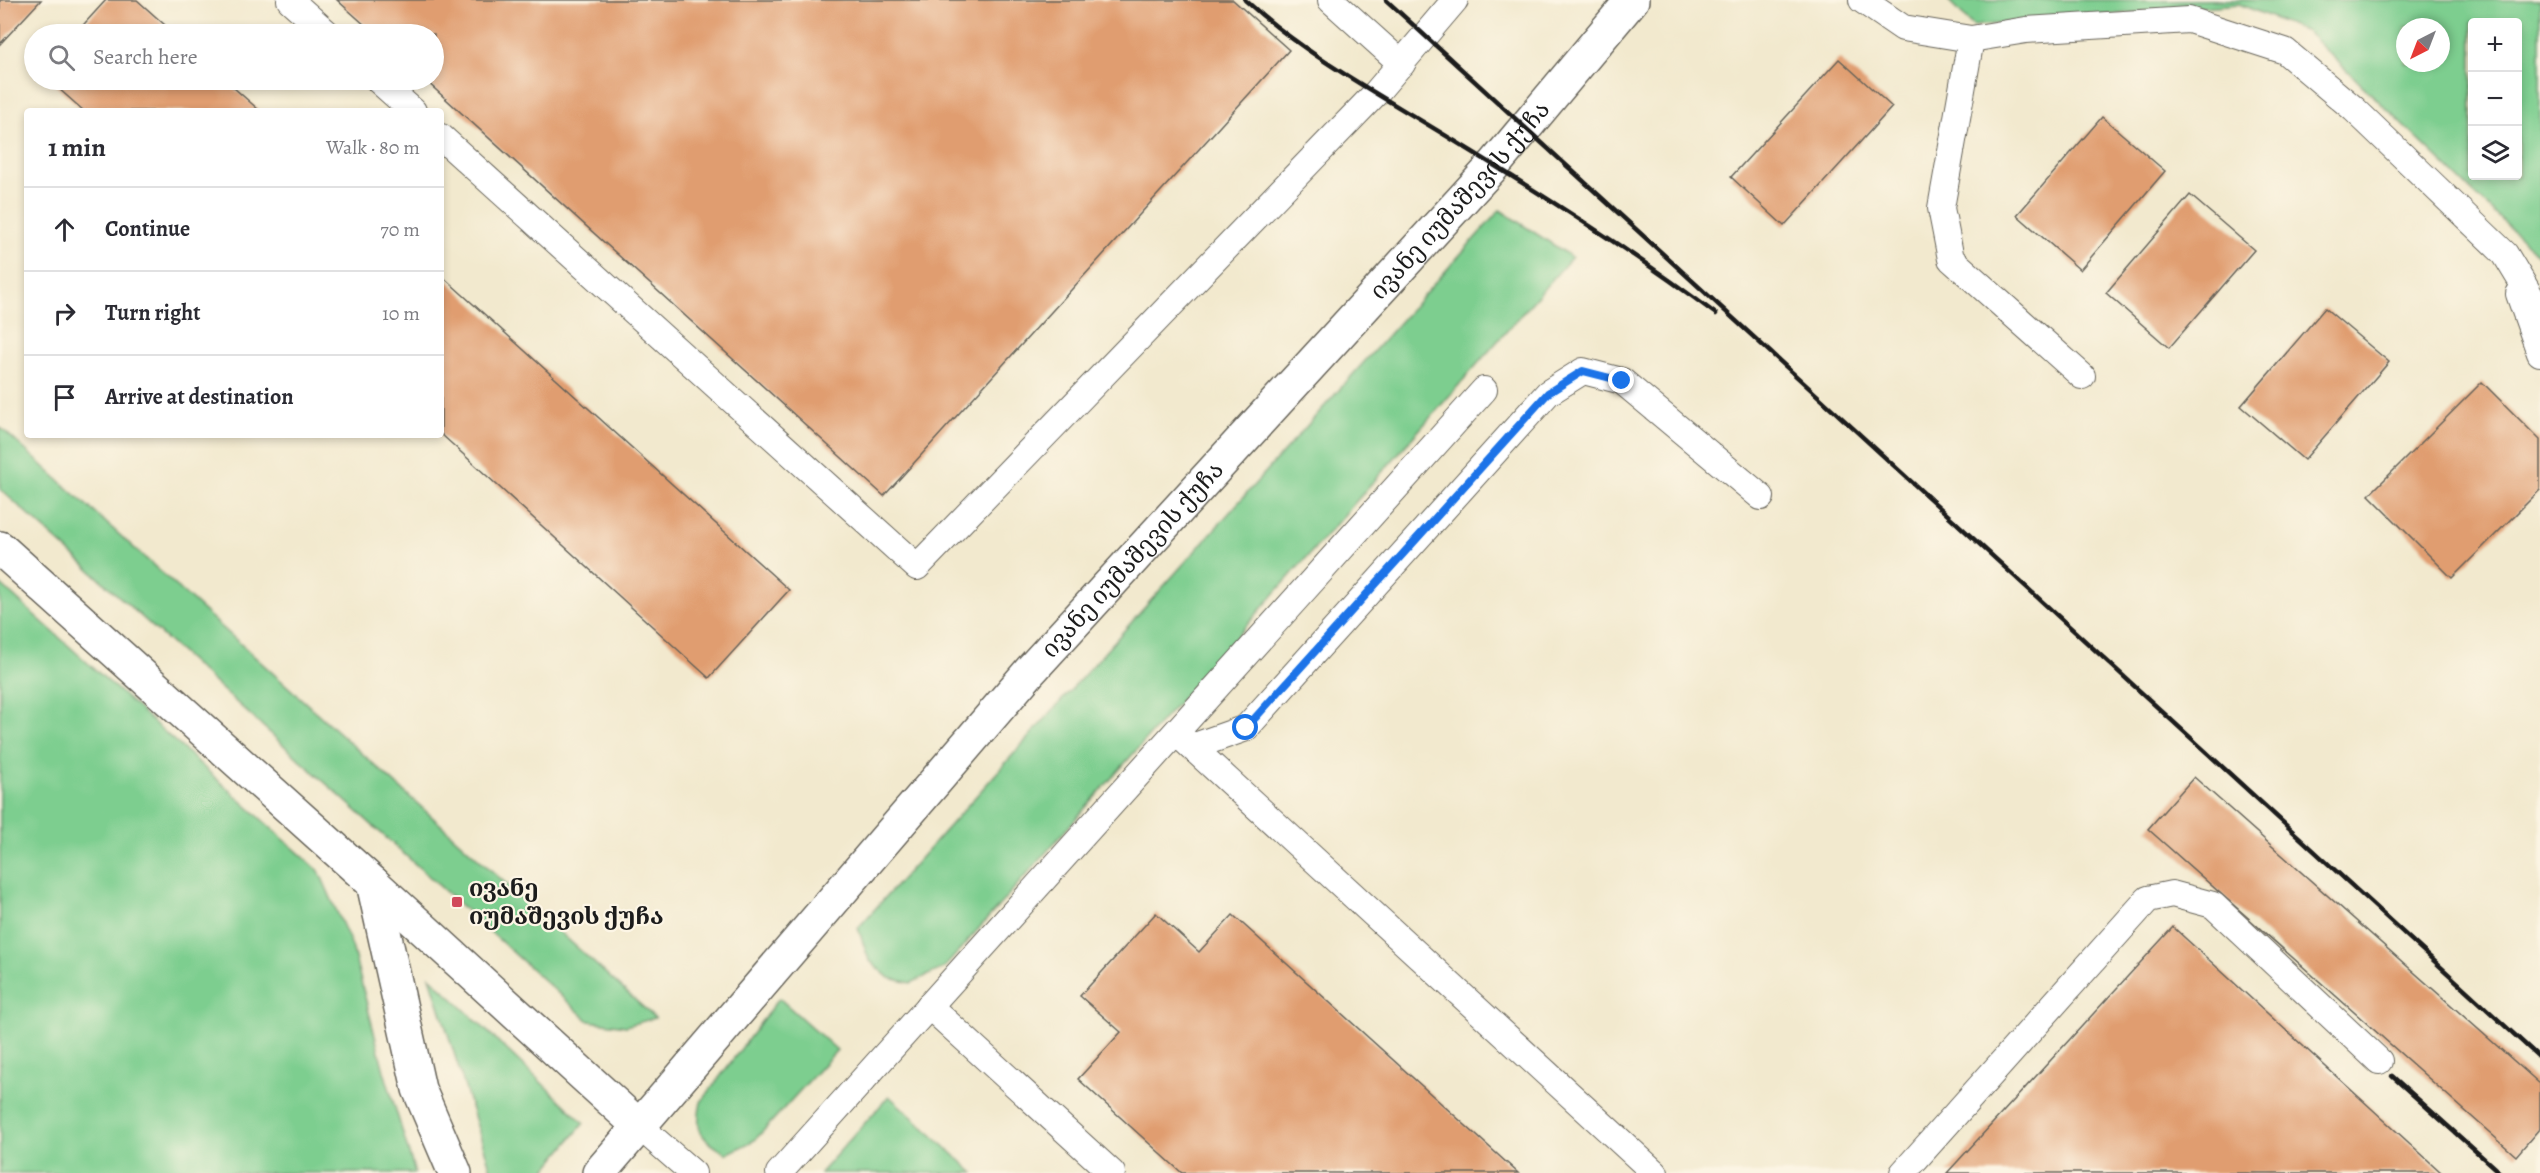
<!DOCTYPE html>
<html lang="en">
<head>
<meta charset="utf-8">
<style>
  body { margin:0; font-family:Alegreya,"Noto Serif Georgian",serif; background:#f2f2f3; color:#2b2b33 }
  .controls { position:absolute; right:18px; top:18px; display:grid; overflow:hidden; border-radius:6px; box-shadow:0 3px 9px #0003 }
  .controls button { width:54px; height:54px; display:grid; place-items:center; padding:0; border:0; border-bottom:2px solid #e1e1e2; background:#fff; color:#2b2b33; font:30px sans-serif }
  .compass { position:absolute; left:2396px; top:18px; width:54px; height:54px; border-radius:50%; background:#fff; box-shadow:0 3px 9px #0003; rotate:222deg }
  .stop { position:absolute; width:18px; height:18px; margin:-14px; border:4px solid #1a73e8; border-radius:50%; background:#fff }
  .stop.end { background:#1a73e8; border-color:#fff; box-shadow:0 2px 6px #0008 }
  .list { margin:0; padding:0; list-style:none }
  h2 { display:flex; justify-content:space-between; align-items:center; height:78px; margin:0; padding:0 24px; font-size:26px }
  h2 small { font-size:20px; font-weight:400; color:#7c7c81 }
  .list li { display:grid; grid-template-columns:39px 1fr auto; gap:18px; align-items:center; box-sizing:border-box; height:84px; padding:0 24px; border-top:2px solid #e1e1e2 }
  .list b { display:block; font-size:22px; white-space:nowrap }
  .list em { font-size:20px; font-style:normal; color:#7c7c81 }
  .icon { flex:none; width:33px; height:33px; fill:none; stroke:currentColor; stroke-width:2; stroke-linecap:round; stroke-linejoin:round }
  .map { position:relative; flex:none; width:2540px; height:1173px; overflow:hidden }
  .search { position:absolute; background:#fff; box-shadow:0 3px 9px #0003; left:24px; top:24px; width:420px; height:66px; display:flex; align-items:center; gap:15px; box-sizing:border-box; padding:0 21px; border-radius:33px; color:#7c7c81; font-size:22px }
  .panel { position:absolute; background:#fff; box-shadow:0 3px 9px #0003; left:24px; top:108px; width:420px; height:330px; border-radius:6px }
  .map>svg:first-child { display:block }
  .green { fill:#7dce8f; stroke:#4c7556; stroke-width:1.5; fill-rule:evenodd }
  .building { fill:#e09d70 }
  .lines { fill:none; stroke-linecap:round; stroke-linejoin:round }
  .service-casing { stroke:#67645a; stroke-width:28 }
  .minor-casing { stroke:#67645a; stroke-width:36 }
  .tertiary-casing { stroke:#67645a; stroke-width:36 }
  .service { stroke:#fff; stroke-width:26 }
  .minor { stroke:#fff; stroke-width:33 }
  .tertiary { stroke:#fff; stroke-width:33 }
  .rail { stroke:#1c1c1c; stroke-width:4.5 }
  .route { stroke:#1a73e8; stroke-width:8 }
  .poi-dot { fill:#d1495b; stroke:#fcf5e5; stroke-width:2 }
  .labels { text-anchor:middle; stroke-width:4.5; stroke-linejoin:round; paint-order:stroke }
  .street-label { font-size:24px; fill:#1c1c1c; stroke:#fcf5e5 }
  .poi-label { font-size:24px; font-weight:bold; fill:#1c1c1c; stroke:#fcf5e5; text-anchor:start }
</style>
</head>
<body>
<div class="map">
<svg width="2540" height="1173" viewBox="0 0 2540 1173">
  <rect width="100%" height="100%" fill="#fcf5e5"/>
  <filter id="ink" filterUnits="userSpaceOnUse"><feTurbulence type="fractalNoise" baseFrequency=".0167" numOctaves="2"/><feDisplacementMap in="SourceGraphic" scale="12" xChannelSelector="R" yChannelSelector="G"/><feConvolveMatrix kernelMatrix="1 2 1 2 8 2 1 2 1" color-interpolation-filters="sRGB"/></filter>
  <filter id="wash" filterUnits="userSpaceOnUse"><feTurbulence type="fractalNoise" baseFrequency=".008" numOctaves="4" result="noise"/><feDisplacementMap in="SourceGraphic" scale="24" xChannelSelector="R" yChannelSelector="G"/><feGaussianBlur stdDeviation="1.35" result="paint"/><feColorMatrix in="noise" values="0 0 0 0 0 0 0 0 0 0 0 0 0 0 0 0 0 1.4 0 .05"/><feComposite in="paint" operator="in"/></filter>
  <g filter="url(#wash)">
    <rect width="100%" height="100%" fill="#f2e9ce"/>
    <g class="green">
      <path d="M1948,0h592v257l-233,-225 -68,-28 -266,22zM2472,22h46v154h-46zM2405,27h36v36h-36z"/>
      <path d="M1500,210l72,47 -628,711 -33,15 -22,-5 -20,-18 -11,-32z"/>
      <path d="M0,427l655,591 -29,8 -37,-5 -589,-532z"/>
      <path d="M0,584l319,287 33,75 32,125 31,102h-415z"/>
      <path d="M430,977l154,146 -41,50h-51z"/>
      <path d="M779,998l58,52 -82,90 -28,14c-26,-15 -33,-22 -26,-52z"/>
      <path d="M889,1096l85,77h-154z"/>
    </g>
    <g id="blocks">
      <g class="building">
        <path d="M0,0h41l-41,44z"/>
        <path d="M106,0h31l38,34h-100z"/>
        <path d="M337,0h896l56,50 -405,446 -459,-416h9v-46h-59z"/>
        <path d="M1839,59l53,48 -108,119 -53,-49z"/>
        <path d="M49,80h176l35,31h-176z"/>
        <path d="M2102,117l63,54 -85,99 -63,-55z"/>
        <path d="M2190,195l64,55 -85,98 -63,-55z"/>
        <path d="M441,275l348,315 -80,88 -268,-244z"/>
        <path d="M2325,308l64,54 -85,98 -63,-54z"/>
        <path d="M2482,382l58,58v50l-88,88 -83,-83z"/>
        <path d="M2194,777l346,307v44l-24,28 -368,-327z"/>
        <path d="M1156,913l43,39 34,-37 285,258h-336l-104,-94 43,-47 -41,-36z"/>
        <path d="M2173,927l269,246h-495z"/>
      </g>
    </g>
  </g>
  <g filter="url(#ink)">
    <use href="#blocks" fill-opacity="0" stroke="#67645a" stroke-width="1.5"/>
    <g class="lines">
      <g class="service-casing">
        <g id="service">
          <path d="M290,0l38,34"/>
          <path d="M1331,0l71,64"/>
          <path d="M1862,0l41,28 68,11 55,-9 163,-10 96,31 69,58 151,145 35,58"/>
          <path d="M1971,39l-30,169 10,51 131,117"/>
          <path d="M378,80l35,31"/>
          <path d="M441,137l476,430 459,-474 79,-93"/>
          <path d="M2519,294l21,59"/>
          <path d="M1182,738l473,435"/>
          <path d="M1192,747l54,-19 302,-335 35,-22 39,10 139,116"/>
          <path d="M929,1006l183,167"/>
          <path d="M639,1126l54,47"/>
          <path d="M779,1173l705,-783"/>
          <path d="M1903,1173l245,-274 24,-5 41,11 166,156"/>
        </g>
      </g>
      <g class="minor-casing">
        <g id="minor">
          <path d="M373,883l266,243"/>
          <path id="s1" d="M599,1173l432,-503 463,-505 138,-165"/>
        </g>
      </g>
      <g class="tertiary-casing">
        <path id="tertiary" d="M0,548l373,335 46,206 36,84"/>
      </g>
      <use href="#service" class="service"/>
      <use href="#minor" class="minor"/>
      <use href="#tertiary" class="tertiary"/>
      <g class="rail">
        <path d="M1245,0c62,57 137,96 208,140 90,55 179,111 263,174"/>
        <path d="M1386,0l1154,1058"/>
        <path d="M2392,1076l108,97"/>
      </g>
    </g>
  </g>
  <g class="lines" filter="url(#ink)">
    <path class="route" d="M1246,728l302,-335 35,-22 39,10"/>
  </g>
  <rect class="poi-dot" x="451" y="896" width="12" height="12" rx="3"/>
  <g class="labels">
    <g class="street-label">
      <text dy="8" stroke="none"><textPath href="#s1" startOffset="1299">ივანე იუმაშევის ქუჩა</textPath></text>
      <text dy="8" stroke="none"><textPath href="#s1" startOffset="813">ივანე იუმაშევის ქუჩა</textPath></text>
    </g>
    <g class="poi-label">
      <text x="469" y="896">ივანე<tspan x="469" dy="28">იუმაშევის ქუჩა</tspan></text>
    </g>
  </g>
</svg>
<div class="controls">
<button>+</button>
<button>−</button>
<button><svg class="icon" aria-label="layers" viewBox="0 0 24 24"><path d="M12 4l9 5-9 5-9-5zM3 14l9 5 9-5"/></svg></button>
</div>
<svg class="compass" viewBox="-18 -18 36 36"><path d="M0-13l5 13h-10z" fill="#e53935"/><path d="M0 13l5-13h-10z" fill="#7c7c81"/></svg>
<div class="stop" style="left:1246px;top:728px"></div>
<div class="stop end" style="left:1622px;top:381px"></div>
<div class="search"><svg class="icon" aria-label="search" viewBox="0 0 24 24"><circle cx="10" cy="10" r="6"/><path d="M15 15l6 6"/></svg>Search here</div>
<section class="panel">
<h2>1 min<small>Walk · 80 m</small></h2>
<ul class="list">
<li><svg class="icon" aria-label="ahead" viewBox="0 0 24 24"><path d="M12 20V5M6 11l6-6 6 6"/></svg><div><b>Continue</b></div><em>70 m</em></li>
<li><svg class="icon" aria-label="right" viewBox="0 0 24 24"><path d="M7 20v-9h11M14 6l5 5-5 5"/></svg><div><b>Turn right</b></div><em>10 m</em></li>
<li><svg class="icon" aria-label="arrive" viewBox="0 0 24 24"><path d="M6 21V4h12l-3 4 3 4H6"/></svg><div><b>Arrive at destination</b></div></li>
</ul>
</section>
</div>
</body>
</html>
